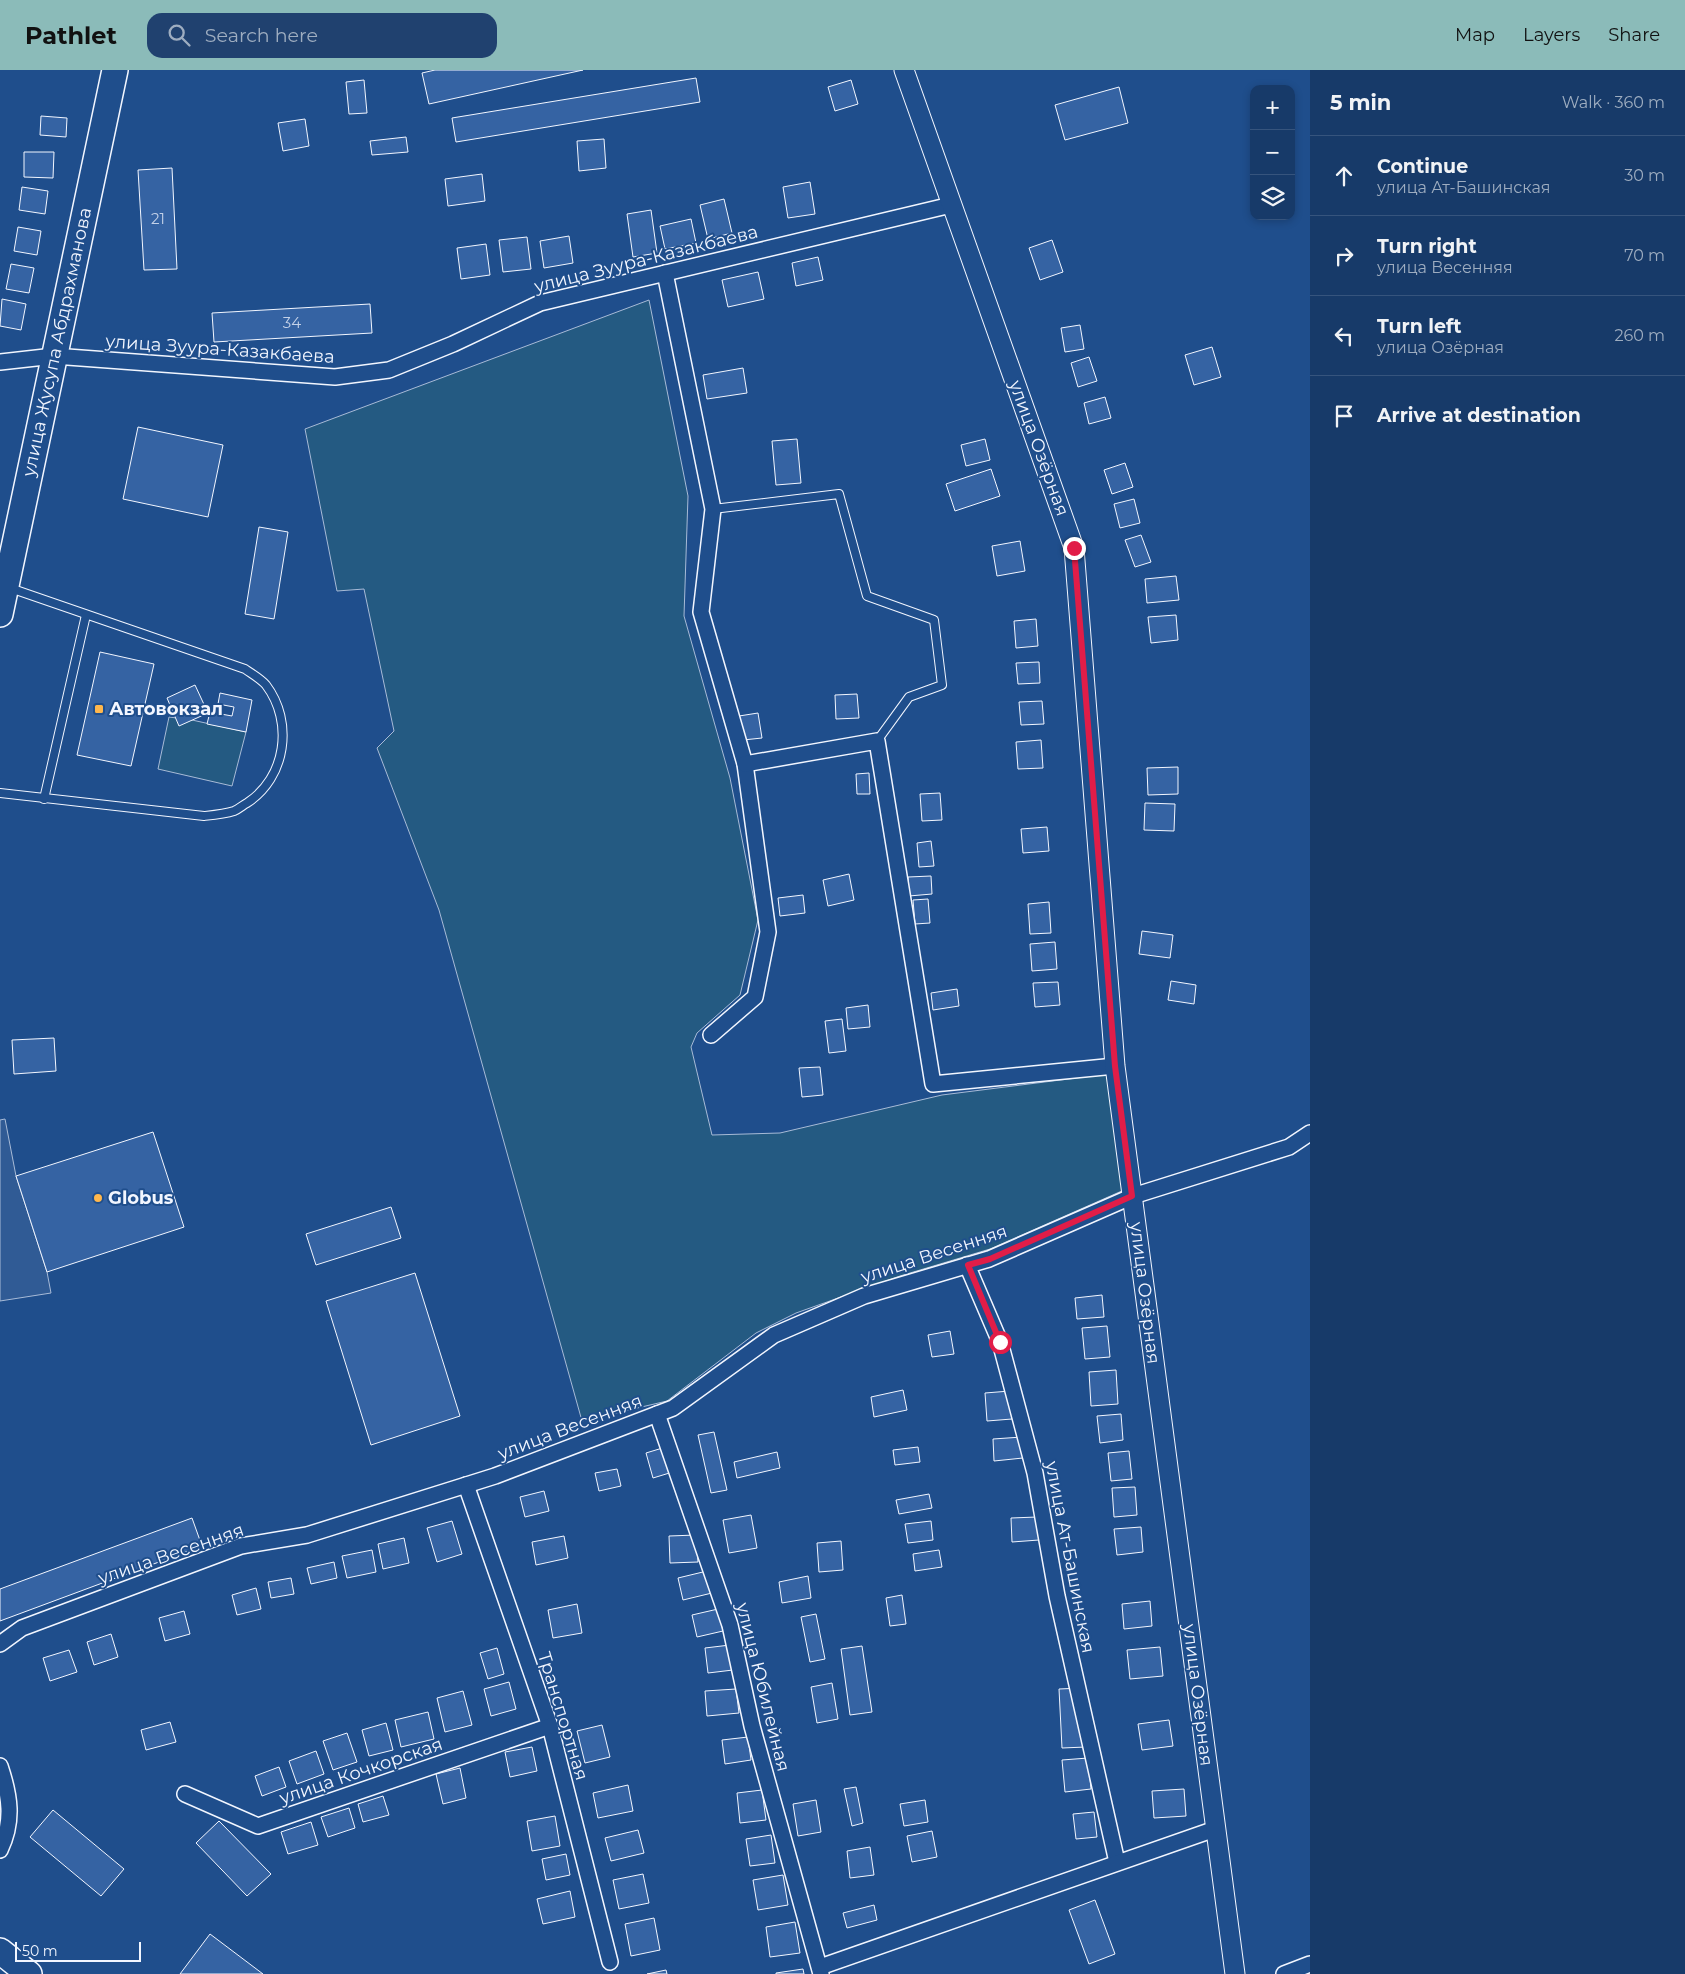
<!DOCTYPE html>
<html lang="en">
<head>
<meta charset="utf-8">
<style>
  body { margin:0; font-family:Montserrat,sans-serif; background:#20416f; color:#f1f3f6 }
  .controls { position:absolute; right:15px; top:15px; display:grid; overflow:hidden; border-radius:10px; box-shadow:0 2px 8px #0003 }
  .controls button { width:45px; height:45px; display:grid; place-items:center; padding:0; border:0; border-bottom:1px solid #36547d; background:#173a69; color:#f1f3f6; font:25px sans-serif }
  .scale { position:absolute; left:15px; bottom:12px; width:126px; box-sizing:border-box; padding-left:5px; border:2px solid #f2f6ff; border-top:0; font-size:14px; line-height:18px; white-space:nowrap; color:#f2f6ff; -webkit-text-stroke:4px #1f4e8c; paint-order:stroke }
  .stop { position:absolute; width:15px; height:15px; margin:-11px; border:4px solid #e11d48; border-radius:50%; background:#fff }
  .stop.end { background:#e11d48; border-color:#fff; box-shadow:0 1px 5px #0008 }
  .list { margin:0; padding:0; list-style:none }
  h2 { display:flex; justify-content:space-between; align-items:center; height:65px; margin:0; padding:0 20px; font-size:21px }
  h2 small { font-size:16px; font-weight:400; color:#9eadc0 }
  .list li { display:grid; grid-template-columns:32px 1fr auto; gap:15px; align-items:center; box-sizing:border-box; height:80px; padding:0 20px; border-top:1px solid #36547d }
  .list b { display:block; font-size:19px; white-space:nowrap }
  .list p { margin:0; font-size:16px; white-space:nowrap; color:#9eadc0 }
  .list em { font-size:16px; font-style:normal; color:#9eadc0 }
  .icon { flex:none; width:28px; height:28px; fill:none; stroke:currentColor; stroke-width:2; stroke-linecap:round; stroke-linejoin:round }
  .map { position:relative; flex:none; width:1310px; height:1904px; overflow:hidden }
  header { display:flex; align-items:center; gap:30px; box-sizing:border-box; height:70px; padding:0 25px; background:#8bbbb9; color:#111 }
  header strong { font-size:24px }
  nav { display:flex; gap:28px; margin-inline-start:auto; font-size:18px }
  .search { width:350px; height:45px; background:#20416f; display:flex; align-items:center; gap:12px; box-sizing:border-box; padding:0 18px; border-radius:15px; color:#9eadc0; font-size:19px }
  main { display:flex }
  aside { flex:1; background:#173a69 }
  .map>svg:first-child { display:block }
  .green { fill:#245a82; stroke:#a8bbd7 }
  .parking { fill:#305b95; stroke:#a8bbd7 }
  .building { fill:#3563a3; stroke:#f2f6ff }
  .lines { fill:none; stroke-linecap:round; stroke-linejoin:round }
  .service-casing { stroke:#f2f6ff; stroke-width:10 }
  .minor-casing { stroke:#f2f6ff; stroke-width:18 }
  .tertiary-casing { stroke:#f2f6ff; stroke-width:21 }
  .trunk-casing { stroke:#f2f6ff; stroke-width:28 }
  .service { stroke:#1f4e8c; stroke-width:8 }
  .minor { stroke:#1f4e8c; stroke-width:15 }
  .tertiary { stroke:#1f4e8c; stroke-width:19 }
  .trunk { stroke:#1f4e8c; stroke-width:25 }
  .route { stroke:#e11d48; stroke-width:6 }
  .poi-dot { fill:#ffb74d; stroke:#1f4e8c; stroke-width:2 }
  .labels { text-anchor:middle; stroke-width:4; stroke-linejoin:round; paint-order:stroke }
  .number-label { font-size:15px; fill:#c3d1e8 }
  .street-label { font-size:18px; fill:#f2f6ff; stroke:#1f4e8c }
  .poi-label { font-size:18px; font-weight:bold; fill:#f2f6ff; stroke:#1f4e8c; text-anchor:start }
</style>
</head>
<body>
<header>
<strong>Pathlet</strong>
<div class="search"><svg class="icon" aria-label="search" viewBox="0 0 24 24"><circle cx="10" cy="10" r="6"/><path d="M15 15l6 6"/></svg>Search here</div>
<nav><a>Map</a><a>Layers</a><a>Share</a></nav>
</header>
<main>
<div class="map">
<svg width="1310" height="1904" viewBox="0 0 1310 1904">
  <rect width="100%" height="100%" fill="#1f4e8c"/>
  <g class="green">
    <path d="M649,230l39,196 -4,120 46,162 28,142 -18,75 -43,38 -6,14 21,88 68,-2 162,-38 166,-21 16,116 -134,59 -90,27 -104,37 -40,20 -89,68 -85,20 -143,-511 -62,-162 17,-17 -30,-142 -27,2 -32,-162z"/>
    <path d="M169,647l23,3 54,12 -14,54 -74,-17z"/>
  </g>
  <path class="parking" d="M5,1049l11,57 31,96 4,21 -51,8v-181z"/>
  <g class="building">
    <path d="M435,0h148l-154,34 -7,-31z"/>
    <path d="M696,8l4,24 -244,40 -4,-24z"/>
    <path d="M364,10l3,33 -18,1 -3,-32z"/>
    <path d="M851,10l7,24 -23,7 -7,-24z"/>
    <path d="M1119,17l9,36 -63,17 -10,-35z"/>
    <path d="M41,46l26,2 -1,19 -26,-2z"/>
    <path d="M305,49l4,27 -26,5 -5,-28z"/>
    <path d="M406,67l2,15 -36,3 -2,-14z"/>
    <path d="M604,69l2,29 -27,3 -2,-30z"/>
    <path d="M24,82h30l-1,26 -29,-1z"/>
    <path d="M172,98l5,101 -33,1 -6,-100z"/>
    <path d="M482,104l3,27 -37,5 -3,-27z"/>
    <path d="M810,112l5,32 -27,4 -5,-31z"/>
    <path d="M22,117l26,4 -3,23 -26,-4z"/>
    <path d="M724,129l8,34 -24,6 -8,-34z"/>
    <path d="M651,140l6,43 -24,4 -6,-43z"/>
    <path d="M691,149l5,24 -31,6 -5,-23z"/>
    <path d="M18,157l23,4 -4,24 -23,-4z"/>
    <path d="M569,166l4,27 -29,5 -4,-27z"/>
    <path d="M527,167l4,32 -28,3 -4,-32z"/>
    <path d="M1052,170l11,32 -23,8 -11,-32z"/>
    <path d="M486,174l4,31 -29,4 -4,-31z"/>
    <path d="M818,187l5,23 -27,6 -4,-23z"/>
    <path d="M11,194l23,4 -5,25 -23,-4z"/>
    <path d="M758,202l6,27 -36,8 -6,-27z"/>
    <path d="M2,229l24,5 -5,26 -21,-4z"/>
    <path d="M370,234l2,29 -158,9 -2,-29z"/>
    <path d="M1080,255l4,24 -19,3 -4,-24z"/>
    <path d="M1212,277l9,30 -27,8 -9,-30z"/>
    <path d="M1089,287l8,24 -19,6 -7,-24z"/>
    <path d="M743,298l4,25 -40,6 -4,-24z"/>
    <path d="M1105,327l6,21 -22,6 -5,-21z"/>
    <path d="M138,357l85,18 -15,72 -85,-18z"/>
    <path d="M797,369l4,44 -25,2 -4,-44z"/>
    <path d="M985,369l5,21 -24,6 -5,-21z"/>
    <path d="M1125,393l8,24 -21,7 -8,-24z"/>
    <path d="M991,399l9,27 -45,15 -9,-27z"/>
    <path d="M1134,429l6,24 -20,5 -6,-24z"/>
    <path d="M259,457l29,5 -14,87 -29,-5z"/>
    <path d="M1141,465l10,27 -16,5 -10,-27z"/>
    <path d="M1020,471l5,30 -28,5 -5,-30z"/>
    <path d="M1176,506l3,24 -32,3 -2,-24z"/>
    <path d="M1176,545l2,25 -27,3 -3,-26z"/>
    <path d="M1036,549l2,27 -22,2 -2,-27z"/>
    <path d="M100,582l54,12 -23,102 -54,-11z"/>
    <path d="M1039,592l1,21 -22,1 -2,-21z"/>
    <path d="M195,615l13,28 -29,13 -12,-28z"/>
    <path d="M220,623l32,7 -6,32 -39,-8 3,-12 22,4 2,-9 -16,-3z"/>
    <path d="M857,624l2,24 -23,1 -1,-24z"/>
    <path d="M1042,631l2,23 -23,1 -2,-23z"/>
    <path d="M758,643l4,25 -19,2 -4,-24z"/>
    <path d="M1041,670l2,28 -25,1 -2,-27z"/>
    <path d="M1178,697v27l-30,1 -1,-27z"/>
    <path d="M869,703l1,21h-13l-1,-20z"/>
    <path d="M940,723l2,27 -20,1 -2,-27z"/>
    <path d="M1145,733l30,1 -1,27 -30,-1z"/>
    <path d="M1047,757l2,24 -26,2 -2,-24z"/>
    <path d="M931,771l3,25 -15,1 -2,-24z"/>
    <path d="M849,804l5,26 -26,6 -5,-26z"/>
    <path d="M931,806l1,18 -23,2 -1,-19z"/>
    <path d="M803,825l2,18 -25,3 -2,-18z"/>
    <path d="M928,829l2,24 -15,1 -2,-24z"/>
    <path d="M1049,832l2,31 -21,1 -2,-30z"/>
    <path d="M1142,861l31,4 -3,23 -31,-4z"/>
    <path d="M1055,872l2,27 -25,2 -2,-27z"/>
    <path d="M1171,911l25,4 -2,19 -26,-4z"/>
    <path d="M1058,912l2,23 -25,2 -2,-24z"/>
    <path d="M957,919l2,17 -26,4 -2,-17z"/>
    <path d="M868,935l2,22 -22,2 -2,-21z"/>
    <path d="M842,949l4,32 -17,2 -4,-32z"/>
    <path d="M54,968l2,33 -42,3 -2,-34z"/>
    <path d="M820,997l3,28 -21,2 -3,-29z"/>
    <path d="M153,1062l31,95 -137,45 -31,-96z"/>
    <path d="M391,1137l10,31 -85,27 -10,-31z"/>
    <path d="M415,1203l45,143 -89,29 -45,-144z"/>
    <path d="M1102,1225l2,22 -27,2 -2,-21z"/>
    <path d="M1107,1256l3,31 -25,2 -3,-31z"/>
    <path d="M950,1261l4,23 -22,3 -4,-22z"/>
    <path d="M1116,1300l2,34 -27,2 -2,-34z"/>
    <path d="M903,1320l4,20 -33,7 -3,-20z"/>
    <path d="M1010,1321l2,28 -25,2 -2,-28z"/>
    <path d="M1121,1344l2,26 -23,3 -3,-27z"/>
    <path d="M714,1362l13,58 -16,3 -13,-58z"/>
    <path d="M1022,1367l1,21 -29,3 -1,-22z"/>
    <path d="M669,1376l7,25 -23,7 -7,-25z"/>
    <path d="M918,1377l2,15 -25,3 -2,-15z"/>
    <path d="M1129,1381l3,28 -21,2 -3,-28z"/>
    <path d="M777,1382l3,16 -43,10 -3,-16z"/>
    <path d="M617,1399l4,17 -22,5 -4,-18z"/>
    <path d="M1135,1417l2,28 -23,2 -2,-29z"/>
    <path d="M544,1421l5,20 -24,6 -5,-20z"/>
    <path d="M929,1424l3,14 -33,6 -3,-14z"/>
    <path d="M751,1445l6,33 -28,5 -6,-33z"/>
    <path d="M1037,1447l2,23 -27,2 -1,-24z"/>
    <path d="M192,1448l10,28 -202,75v-32z"/>
    <path d="M452,1451l10,33 -25,8 -10,-34z"/>
    <path d="M931,1451l2,19 -25,3 -3,-19z"/>
    <path d="M1141,1457l2,25 -26,3 -3,-26z"/>
    <path d="M696,1465l2,27 -28,1 -1,-27z"/>
    <path d="M564,1466l4,22 -32,7 -4,-23z"/>
    <path d="M404,1468l5,25 -26,6 -5,-25z"/>
    <path d="M841,1471l2,29 -24,2 -2,-29z"/>
    <path d="M372,1480l4,22 -29,6 -5,-22z"/>
    <path d="M939,1480l3,17 -27,4 -2,-17z"/>
    <path d="M334,1492l3,16 -26,6 -4,-16z"/>
    <path d="M707,1501l5,22 -29,7 -5,-22z"/>
    <path d="M808,1506l3,22 -29,5 -3,-21z"/>
    <path d="M291,1508l3,16 -23,4 -3,-16z"/>
    <path d="M256,1518l5,21 -24,6 -5,-20z"/>
    <path d="M902,1525l4,29 -16,2 -4,-28z"/>
    <path d="M1150,1531l2,25 -28,3 -2,-25z"/>
    <path d="M577,1534l5,29 -29,5 -5,-28z"/>
    <path d="M718,1539l5,22 -26,6 -5,-22z"/>
    <path d="M184,1541l6,23 -25,7 -6,-23z"/>
    <path d="M816,1544l9,45 -15,3 -9,-45z"/>
    <path d="M111,1564l7,23 -24,8 -7,-23z"/>
    <path d="M730,1575l3,25 -25,3 -3,-25z"/>
    <path d="M862,1576l10,66 -22,3 -9,-66z"/>
    <path d="M1160,1577l3,29 -33,3 -3,-29z"/>
    <path d="M497,1578l7,26 -16,5 -8,-26z"/>
    <path d="M69,1580l8,22 -27,9 -7,-23z"/>
    <path d="M509,1612l7,27 -25,7 -7,-27z"/>
    <path d="M832,1613l6,36 -21,4 -6,-36z"/>
    <path d="M1082,1618l4,59 -24,1 -3,-59z"/>
    <path d="M736,1619l3,24 -32,3 -2,-25z"/>
    <path d="M463,1621l9,34 -27,7 -8,-34z"/>
    <path d="M428,1642l6,27 -33,8 -6,-27z"/>
    <path d="M1169,1650l4,26 -31,4 -4,-26z"/>
    <path d="M170,1652l6,20 -30,8 -5,-20z"/>
    <path d="M386,1653l7,27 -24,6 -7,-26z"/>
    <path d="M602,1655l8,32 -25,6 -8,-32z"/>
    <path d="M347,1663l10,29 -24,8 -10,-29z"/>
    <path d="M748,1667l3,23 -26,4 -3,-24z"/>
    <path d="M532,1677l5,24 -27,6 -5,-25z"/>
    <path d="M316,1681l8,23 -27,10 -8,-23z"/>
    <path d="M1088,1688l3,31 -26,3 -3,-32z"/>
    <path d="M279,1697l7,20 -24,9 -7,-20z"/>
    <path d="M460,1698l6,30 -23,6 -7,-30z"/>
    <path d="M628,1715l5,26 -35,7 -5,-25z"/>
    <path d="M856,1717l7,36 -11,3 -8,-37z"/>
    <path d="M1184,1719l2,27 -32,2 -2,-27z"/>
    <path d="M762,1720l4,30 -26,3 -3,-30z"/>
    <path d="M383,1726l6,19 -26,7 -5,-18z"/>
    <path d="M816,1730l5,32 -23,4 -5,-32z"/>
    <path d="M925,1730l3,22 -24,4 -4,-22z"/>
    <path d="M349,1738l6,20 -27,9 -7,-20z"/>
    <path d="M53,1740l71,59 -23,27 -71,-59z"/>
    <path d="M1094,1742l3,25 -21,2 -3,-25z"/>
    <path d="M555,1746l5,30 -28,5 -5,-30z"/>
    <path d="M219,1751l52,53 -24,22 -51,-53z"/>
    <path d="M311,1752l7,23 -30,9 -7,-22z"/>
    <path d="M638,1760l6,23 -33,8 -6,-23z"/>
    <path d="M932,1761l5,26 -25,5 -5,-26z"/>
    <path d="M771,1765l4,28 -25,3 -4,-27z"/>
    <path d="M870,1777l4,28 -24,3 -3,-27z"/>
    <path d="M566,1784l4,21 -24,5 -4,-21z"/>
    <path d="M643,1804l6,29 -30,6 -6,-29z"/>
    <path d="M783,1805l5,30 -30,5 -5,-30z"/>
    <path d="M570,1821l5,26 -32,7 -6,-25z"/>
    <path d="M1095,1830l20,54 -26,10 -20,-54z"/>
    <path d="M874,1835l3,15 -30,8 -4,-15z"/>
    <path d="M654,1848l6,32 -29,6 -6,-32z"/>
    <path d="M795,1852l5,31 -30,4 -4,-30z"/>
    <path d="M210,1864l53,40h-83z"/>
    <path d="M803,1899l1,5h-28v-1z"/>
    <path d="M666,1900l1,4h-20z"/>
  </g>
  <g class="lines">
    <g class="service-casing">
      <g id="service">
        <path d="M713,439l126,-15 28,102 67,24 8,65 -33,12 -32,44"/>
        <path d="M0,723l204,23c10,-1 21,-2 30,-5 5,-2 9,-6 13,-8 39,-25 47,-81 19,-118 -5,-6 -14,-11 -21,-16l-235,-81"/>
        <path d="M44,729l42,-184"/>
      </g>
    </g>
    <g class="minor-casing">
      <g id="minor">
        <path d="M665,203l48,236 -12,103 44,152 23,168 -13,65 -44,38"/>
        <path d="M0,292l54,-6 281,21 54,-7 64,-26 87,-41 411,-98"/>
        <path d="M745,694l132,-23 56,343 182,-18"/>
        <path d="M967,1195l33,77 35,131 22,123 60,266"/>
        <path d="M657,1344l73,211 22,101 69,248"/>
        <path d="M466,1415l84,241 60,236"/>
        <path d="M0,1574l22,-16 219,-82 66,-11 188,-59 178,-68 101,-73 90,-39 125,-37 144,-63 156,-49 21,-14"/>
        <path d="M0,1696c10,30 14,55 0,84"/>
        <path d="M185,1724l73,32 292,-100"/>
        <path d="M820,1897l395,-138"/>
        <path d="M1284,1904l26,-10"/>
      </g>
    </g>
    <g class="tertiary-casing">
      <path id="tertiary" d="M904,0l170,478 41,518 120,908"/>
    </g>
    <g class="trunk-casing">
      <g id="trunk">
        <path d="M0,544l115,-544"/>
        <path d="M0,1881l29,23"/>
      </g>
    </g>
    <use href="#service" class="service"/>
    <use href="#minor" class="minor"/>
    <use href="#tertiary" class="tertiary"/>
    <use href="#trunk" class="trunk"/>
  </g>
  <g class="lines">
    <path class="route" d="M1000,1272l-32,-77 22,-6 142,-63 -17,-130 -41,-518"/>
  </g>
  <g class="poi-dot">
    <rect x="94" y="634" width="10" height="10" rx="2.5"/>
    <circle cx="98" cy="1128" r="5"/>
  </g>
  <g class="labels">
    <g class="number-label">
      <text x="158" y="154">21</text>
      <text x="292" y="258">34</text>
    </g>
    <g class="street-label">
      <text transform="translate(646 189) rotate(-14)" y="6">улица Зуура-Казакбаева</text>
      <text transform="translate(57 272) rotate(-78)" y="6">улица Жусупа Абдрахманова</text>
      <text transform="translate(220 279) rotate(4)" y="6">улица Зуура-Казакбаева</text>
      <text transform="translate(1039 378) rotate(70)" y="6">улица Озёрная</text>
      <text transform="translate(934 1184) rotate(-18)" y="6">улица Весенняя</text>
      <text transform="translate(1145 1223) rotate(83)" y="6">улица Озёрная</text>
      <text transform="translate(570 1357) rotate(-21)" y="6">улица Весенняя</text>
      <text transform="translate(171 1484) rotate(-19)" y="6">улица Весенняя</text>
      <text transform="translate(1070 1487) rotate(79)" y="6">улица Ат-Башинская</text>
      <text transform="translate(763 1617) rotate(76)" y="6">улица Юбилейная</text>
      <text transform="translate(1198 1625) rotate(83)" y="6">улица Озёрная</text>
      <text transform="translate(563 1646) rotate(73)" y="6">Транспортная</text>
      <text transform="translate(361 1701) rotate(-19)" y="6">улица Кочкорская</text>
    </g>
    <g class="poi-label">
      <text x="109" y="645">Автовокзал</text>
      <text x="108" y="1134">Globus</text>
    </g>
  </g>
</svg>
<div class="controls">
<button>+</button>
<button>−</button>
<button><svg class="icon" aria-label="layers" viewBox="0 0 24 24"><path d="M12 4l9 5-9 5-9-5zM3 14l9 5 9-5"/></svg></button>
</div>
<div class="scale">50 m</div>
<div class="stop" style="left:1000px;top:1272px"></div>
<div class="stop end" style="left:1074px;top:478px"></div>
</div>
<aside>
<h2>5 min<small>Walk · 360 m</small></h2>
<ul class="list">
<li><svg class="icon" aria-label="ahead" viewBox="0 0 24 24"><path d="M12 20V5M6 11l6-6 6 6"/></svg><div><b>Continue</b><p>улица Ат-Башинская</p></div><em>30 m</em></li>
<li><svg class="icon" aria-label="right" viewBox="0 0 24 24"><path d="M7 20v-9h11M14 6l5 5-5 5"/></svg><div><b>Turn right</b><p>улица Весенняя</p></div><em>70 m</em></li>
<li><svg class="icon" aria-label="left" viewBox="0 0 24 24"><path d="M17 20v-9H6M10 6l-5 5 5 5"/></svg><div><b>Turn left</b><p>улица Озёрная</p></div><em>260 m</em></li>
<li><svg class="icon" aria-label="arrive" viewBox="0 0 24 24"><path d="M6 21V4h12l-3 4 3 4H6"/></svg><div><b>Arrive at destination</b></div></li>
</ul>
</aside>
</main>
</body>
</html>
